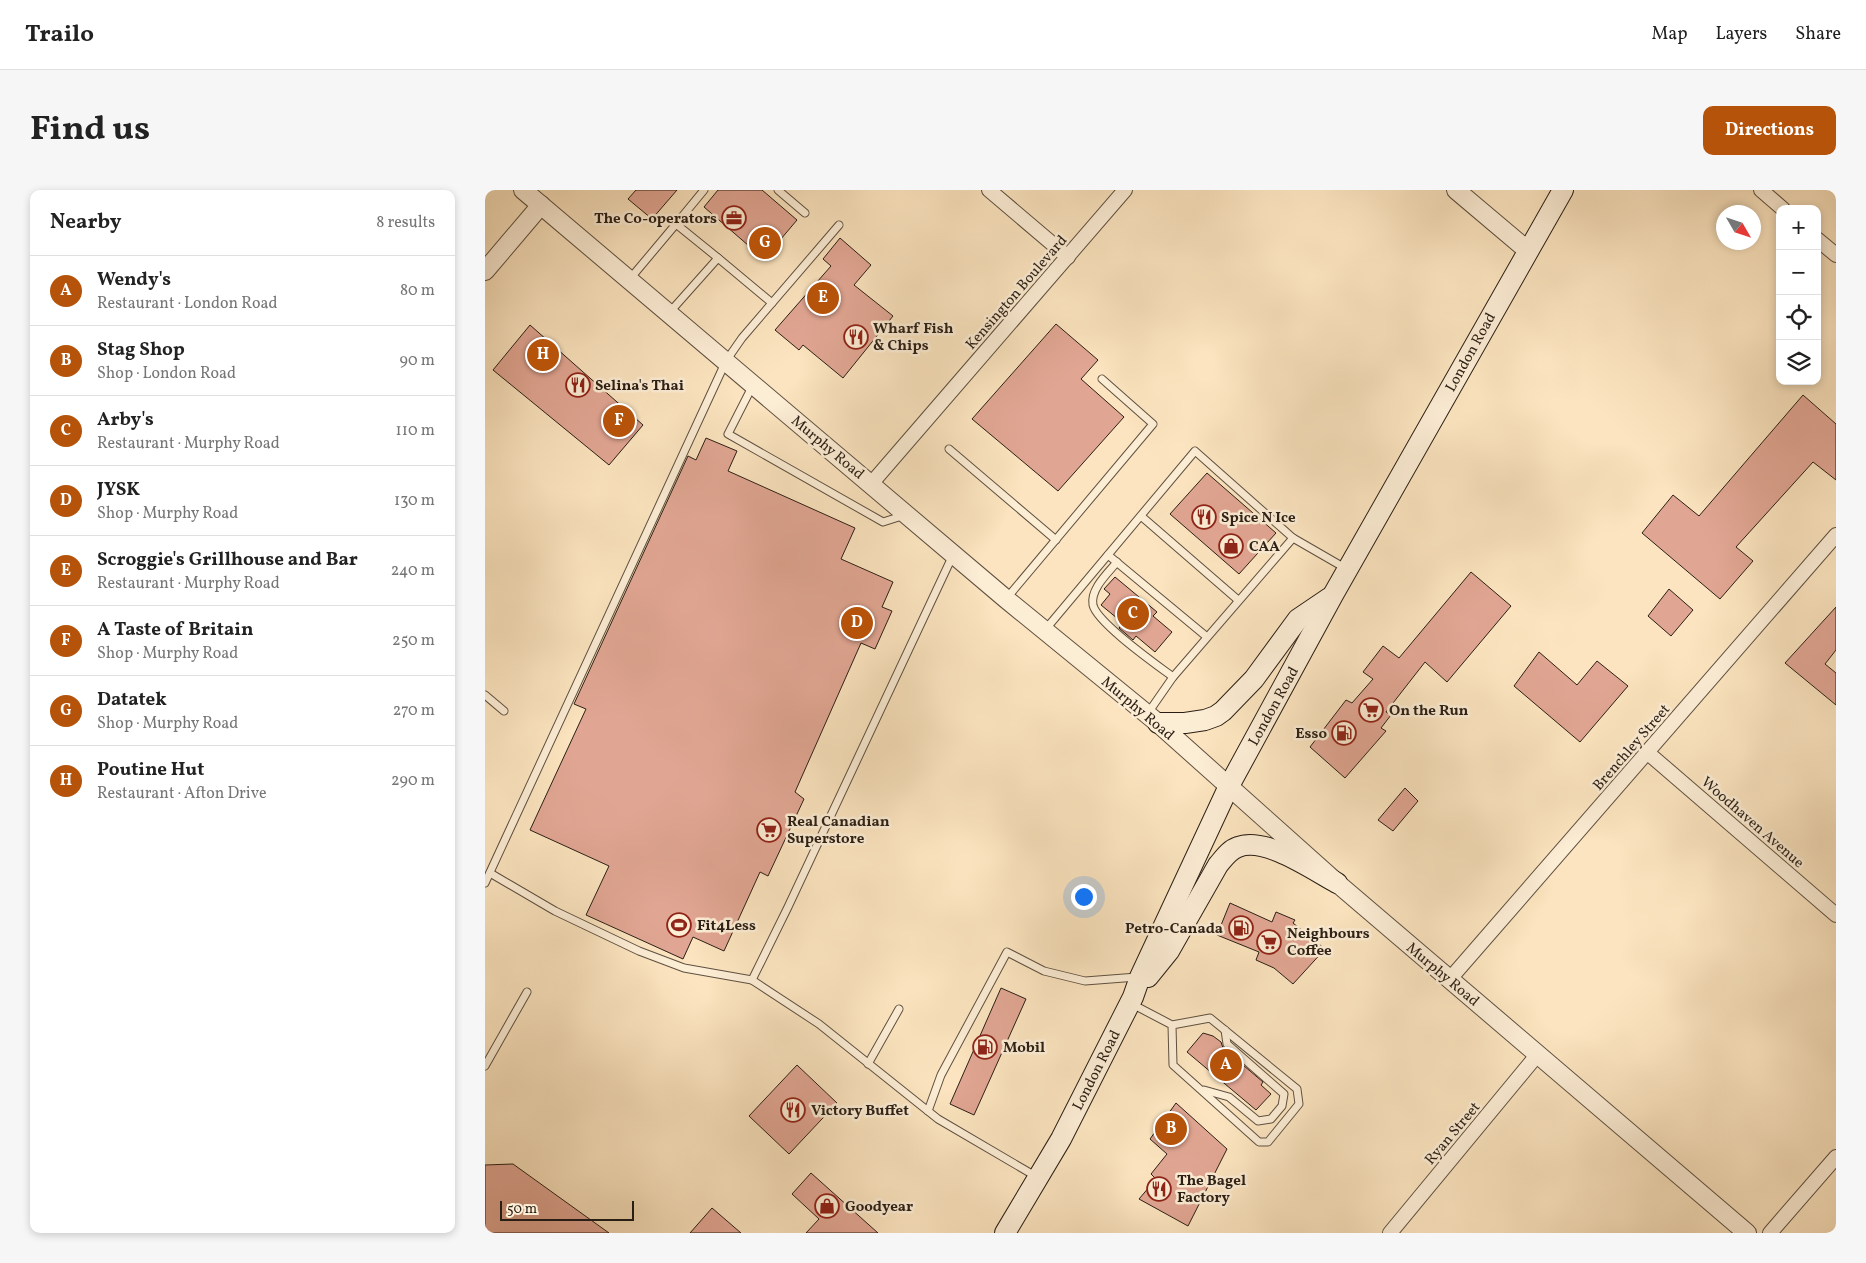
<!DOCTYPE html>
<html lang="en">
<head>
<meta charset="utf-8">
<style>
  body { margin:0; font-family:Vollkorn,serif; background:#f6f6f6; color:#222 }
  .controls { position:absolute; right:15px; top:15px; display:grid; overflow:hidden; border-radius:10px; box-shadow:0 2px 8px #0003 }
  .controls button { width:45px; height:45px; display:grid; place-items:center; padding:0; border:0; border-bottom:1px solid #e0e0e0; background:#fff; color:#222; font:25px sans-serif }
  .compass { position:absolute; left:1231px; top:15px; width:45px; height:45px; border-radius:50%; background:#fff; box-shadow:0 2px 8px #0003; rotate:129deg }
  .scale { position:absolute; left:15px; bottom:12px; width:134px; box-sizing:border-box; padding-left:5px; border:2px solid #2b1f15; border-top:0; font-size:14px; line-height:18px; white-space:nowrap; color:#2b1f15; -webkit-text-stroke:4px #fcedd5; paint-order:stroke }
  .you { position:absolute; left:598px; top:706px; width:18px; height:18px; margin:-12px; border:4px solid #fff; border-radius:50%; background:#1a73e8; box-shadow:0 0 0 8px #1a73e833 }
  .badge { display:grid; place-items:center; width:32px; height:32px; border-radius:50%; background:#b45309; color:#fff; font-size:16px; font-weight:700 }
  .pin { position:absolute; translate:-50% -50%; border:2px solid #fff; box-shadow:0 1px 5px #0006 }
  .list { margin:0; padding:0; list-style:none }
  h2 { display:flex; justify-content:space-between; align-items:center; height:65px; margin:0; padding:0 20px; font-size:21px }
  h2 small { font-size:16px; font-weight:400; color:#767676 }
  .list li { display:grid; grid-template-columns:32px 1fr auto; gap:15px; align-items:center; box-sizing:border-box; height:70px; padding:0 20px; border-top:1px solid #e0e0e0 }
  .list b { display:block; font-size:19px; white-space:nowrap }
  .list p { margin:0; font-size:16px; white-space:nowrap; color:#767676 }
  .list em { font-size:16px; font-style:normal; color:#767676 }
  .icon { flex:none; width:28px; height:28px; fill:none; stroke:currentColor; stroke-width:2; stroke-linecap:round; stroke-linejoin:round }
  .map { position:relative; flex:none; width:1351px; height:1043px; overflow:hidden; border-radius:10px }
  header { display:flex; align-items:center; gap:30px; box-sizing:border-box; height:70px; padding:0 25px; background:#fff; border-bottom:1px solid #e0e0e0 }
  header strong { font-size:24px }
  nav { display:flex; gap:28px; margin-inline-start:auto; font-size:18px }
  .intro { display:flex; align-items:center; justify-content:space-between; box-sizing:border-box; height:120px; padding:0 30px }
  h1 { margin:0; font-size:35px }
  .button { padding:12px 22px; border-radius:10px; background:#b45309; color:#fff; font-size:18px; font-weight:700 }
  main { display:flex; gap:30px; padding:0 30px }
  aside { flex:1; background:#fff; border-radius:10px; box-shadow:0 2px 8px #0003 }
  .map>svg:first-child { display:block }
  .building { fill:#e1a693; stroke:#2b1f15 }
  .lines { fill:none; stroke-linecap:round; stroke-linejoin:round }
  .service-casing { stroke:#5f5040; stroke-width:9 }
  .minor-casing { stroke:#5f5040; stroke-width:16 }
  .tertiary-casing { stroke:#5f5040; stroke-width:20 }
  .secondary-casing { stroke:#2b1f15; stroke-width:22 }
  .service { stroke:#fcedd5; stroke-width:7 }
  .minor { stroke:#fcedd5; stroke-width:14 }
  .tertiary { stroke:#fcedd5; stroke-width:18 }
  .secondary { stroke:#fcedd5; stroke-width:20 }
  .labels { text-anchor:middle; stroke-width:5; stroke-linejoin:round; paint-order:stroke }
  .poi-label { font-size:15px; font-weight:bold; fill:#2b1f15; stroke:#fcedd5; text-anchor:start }
  .street-label { font-size:15px; fill:#2b1f15; stroke:#fcedd5 }
</style>
</head>
<body>
<header>
<strong>Trailo</strong>
<nav><a>Map</a><a>Layers</a><a>Share</a></nav>
</header>
<div class="intro"><h1>Find us</h1><a class="button">Directions</a></div>
<main>
<aside>
<h2>Nearby<small>8 results</small></h2>
<ul class="list">
<li><span class="badge">A</span><div><b>Wendy's</b><p>Restaurant · London Road</p></div><em>80 m</em></li>
<li><span class="badge">B</span><div><b>Stag Shop</b><p>Shop · London Road</p></div><em>90 m</em></li>
<li><span class="badge">C</span><div><b>Arby's</b><p>Restaurant · Murphy Road</p></div><em>110 m</em></li>
<li><span class="badge">D</span><div><b>JYSK</b><p>Shop · Murphy Road</p></div><em>130 m</em></li>
<li><span class="badge">E</span><div><b>Scroggie's Grillhouse and Bar</b><p>Restaurant · Murphy Road</p></div><em>240 m</em></li>
<li><span class="badge">F</span><div><b>A Taste of Britain</b><p>Shop · Murphy Road</p></div><em>250 m</em></li>
<li><span class="badge">G</span><div><b>Datatek</b><p>Shop · Murphy Road</p></div><em>270 m</em></li>
<li><span class="badge">H</span><div><b>Poutine Hut</b><p>Restaurant · Afton Drive</p></div><em>290 m</em></li>
</ul>
</aside>
<div class="map">
<svg width="1351" height="1043" viewBox="0 0 1351 1043">
  <rect width="100%" height="100%" fill="#fbe4bf"/>
  <filter id="stains"><feTurbulence type="fractalNoise" baseFrequency=".004" numOctaves="4"/><feColorMatrix values="0 0 0 0 .2 0 0 0 0 .09 0 0 0 0 .02 0 0 0 .5 -.17"/></filter>
  <radialGradient id="worn" r=".72"><stop offset=".6" stop-color="#630" stop-opacity="0"/><stop offset="1" stop-color="#630" stop-opacity=".3"/></radialGradient>
  <g class="building">
    <path d="M151,0h41l-25,29 -24,-20z"/>
    <path d="M233,0h44l35,30 -33,39 -60,-52z"/>
    <path d="M355,48l31,27 -17,20 39,31 -50,62 -40,-33 -4,5 -24,-20 56,-64 -8,-7z"/>
    <path d="M571,134l42,36 -17,19 43,38 -66,74 -86,-72z"/>
    <path d="M45,135l113,100 -34,40 -116,-95z"/>
    <path d="M1318,205l33,29v56l-23,-18 -77,85 17,14 -33,38 -78,-66 31,-38 26,21z"/>
    <path d="M221,248l31,13 -9,20 127,57 -14,31 52,23 -11,25 10,4 -17,38 -14,-6 -66,149 9,7 -36,77 -8,-4 -36,79 -31,-14 -10,22 -97,-44 23,-49 -79,-36 56,-121 -12,-5 114,-248 8,4z"/>
    <path d="M722,283l69,60 -37,41 -69,-60z"/>
    <path d="M986,382l40,34 -64,76 -22,-20 -39,50 5,3 -10,13 5,3 -41,47 -35,-31 36,-47 6,3 21,-24 -10,-7 20,-26 16,12z"/>
    <path d="M630,387l42,35 -4,4 19,16 -17,20 -19,-16 -3,4 -14,-12 4,-5 -22,-18 9,-11 -6,-5z"/>
    <path d="M1184,399l24,21 -22,26 -23,-20z"/>
    <path d="M1351,417v43l-11,14 11,9v32l-51,-42z"/>
    <path d="M1054,462l38,33 20,-24 31,25 -48,56 -66,-56z"/>
    <path d="M920,598l13,13 -25,30 -15,-11z"/>
    <path d="M745,713l42,19 4,-10 19,8 -2,3 32,26 -32,35 -19,-16 -18,-8 3,-8 -42,-17z"/>
    <path d="M516,798l25,11 -52,116 -24,-11z"/>
    <path d="M718,843l10,3 8,6 2,6 40,34 -2,3 10,9 -15,16 -69,-58z"/>
    <path d="M312,875l40,38 -48,51 -40,-38z"/>
    <path d="M691,913l51,46 -39,77 -49,-27 17,-20 -5,-5 16,-20 -17,-15z"/>
    <path d="M28,974l96,69h-124v-68z"/>
    <path d="M326,983l67,60h-72l13,-14 -27,-25z"/>
    <path d="M227,1018l29,25h-51z"/>
  </g>
  <g class="lines">
    <g class="service-casing">
      <g id="service">
        <path d="M293,0l27,23"/>
        <path d="M191,34l28,-34"/>
        <path d="M144,90l47,-56 42,34"/>
        <path d="M184,123l49,-55 54,45"/>
        <path d="M268,195l-25,49 155,88 22,-7"/>
        <path d="M464,259l107,91"/>
        <path d="M656,326l97,84"/>
        <path d="M468,365l-165,352 -36,73 67,44 119,95 99,58"/>
        <path d="M623,365l99,82"/>
        <path d="M632,372c-9,11 -27,27 -24,43 4,18 64,60 80,72"/>
        <path d="M521,409l147,-175 -51,-45"/>
        <path d="M560,440l150,-179 98,87 52,30"/>
        <path d="M0,505l19,16"/>
        <path d="M663,523l25,-36 120,-139"/>
        <path d="M5,683l65,38 84,40 45,17 68,12"/>
        <path d="M0,693l241,-522 16,-23 97,-113"/>
        <path d="M647,814l40,21 38,-7 87,71 2,15 -31,38h-9l-86,-77 -1,-40"/>
        <path d="M383,874l31,-55"/>
        <path d="M0,876l42,-74"/>
        <path d="M719,900l25,7 29,24 13,-2 11,-13 2,-12 -57,-50 -2,-14"/>
        <path d="M443,921l13,-36 66,-123 37,19 41,10 52,-4"/>
      </g>
    </g>
    <g class="minor-casing">
      <g id="minor">
        <path d="M504,0l79,67"/>
        <path d="M1276,0l22,19"/>
        <path d="M1332,49l19,16"/>
        <path d="M386,294l254,-294"/>
        <path d="M1163,563l188,162"/>
        <path d="M964,790l387,-445"/>
        <path d="M905,1043l148,-179"/>
        <path d="M1285,1043l66,-76"/>
      </g>
    </g>
    <g class="tertiary-casing">
      <g id="tertiary">
        <path d="M38,0l483,409 152,124 179,160 410,350"/>
        <path d="M971,0l71,60"/>
        <path d="M0,81l56,-66"/>
      </g>
    </g>
    <g class="secondary-casing">
      <g id="secondary">
        <path d="M673,533h27l20,-3 11,-4 7,-5 31,-32 44,-60 31,-21"/>
        <path d="M663,787l21,-26 49,-86c6,-7 11,-15 20,-18 27,-11 75,23 99,36"/>
        <path d="M520,1043l56,-94 72,-142 7,-20 89,-191 104,-191 230,-405"/>
      </g>
    </g>
    <use href="#service" class="service"/>
    <use href="#minor" class="minor"/>
    <use href="#tertiary" class="tertiary"/>
    <use href="#secondary" class="secondary"/>
  </g>
  <defs>
    <g id="office-ring" transform="scale(1.25)"><circle r="9.5" fill="#fcedd5" stroke="#8f2418" stroke-width="1.5"/><path d="M-6-3h4V-5.5h4V-3h4V5H-6ZM-1-4.5V-3h2v-1.5ZM-6 0V1H6V0Z" fill="#8f2418"/></g>
    <g id="restaurant-ring" transform="scale(1.25)"><circle r="9.5" fill="#fcedd5" stroke="#8f2418" stroke-width="1.5"/><path d="M-5-6h1v4h1v-4h1v4h1v-4h1v5L-1.5 .5V6h-2V.5L-5-1ZM5-6V6H3V1.5H1.5Q1.5-4 5-6Z" fill="#8f2418"/></g>
    <g id="shop-ring" transform="scale(1.25)"><circle r="9.5" fill="#fcedd5" stroke="#8f2418" stroke-width="1.5"/><path d="M-5-2.5h2.3a2.7 3.5 0 0 1 5.4 0H5L5.5 6h-11ZM-1.5-2.5h3a1.5 2.3 0 0 0-3 0Z" fill="#8f2418"/></g>
    <g id="supermarket-ring" transform="scale(1.25)"><circle r="9.5" fill="#fcedd5" stroke="#8f2418" stroke-width="1.5"/><path d="M-6-5.5h2.5l.6 2H6L4.5 2H-2.5L-4.4-4H-6ZM-1.5 3.2a1.3 1.3 0 1 0 .1 0ZM3 3.2a1.3 1.3 0 1 0 .1 0Z" fill="#8f2418"/></g>
    <g id="fuel-ring" transform="scale(1.25)"><circle r="9.5" fill="#fcedd5" stroke="#8f2418" stroke-width="1.5"/><path d="M-5.5-6h7V0h2V4h1.3V-2.5L3-4.5l.8-.8L6-3V5H2.5V1h-1V6h-7ZM-4.2-4.7v3.2H.2V-4.7Z" fill="#8f2418"/></g>
    <g id="stadium-ring" transform="scale(1.25)"><circle r="9.5" fill="#fcedd5" stroke="#8f2418" stroke-width="1.5"/><path d="M0-5a6.5 5 0 1 0 0 10a6.5 5 0 1 0 0-10ZM-3.5-1.8h7v3.6h-7Z" fill="#8f2418"/></g>
  </defs>
  <g fill-rule="evenodd">
    <use href="#office-ring" x="249" y="28"/>
    <use href="#restaurant-ring" x="371" y="147"/>
    <use href="#restaurant-ring" x="93" y="195"/>
    <use href="#restaurant-ring" x="719" y="327"/>
    <use href="#shop-ring" x="746" y="356"/>
    <use href="#supermarket-ring" x="886" y="520"/>
    <use href="#fuel-ring" x="859" y="543"/>
    <use href="#supermarket-ring" x="284" y="640"/>
    <use href="#stadium-ring" x="194" y="735"/>
    <use href="#fuel-ring" x="756" y="738"/>
    <use href="#supermarket-ring" x="784" y="752"/>
    <use href="#fuel-ring" x="500" y="857"/>
    <use href="#restaurant-ring" x="308" y="920"/>
    <use href="#restaurant-ring" x="674" y="999"/>
    <use href="#shop-ring" x="342" y="1016"/>
  </g>
  <g class="labels">
    <g class="poi-label">
      <text x="232" y="33" text-anchor="end">The Co-operators</text>
      <text x="388" y="143">Wharf Fish<tspan x="388" dy="17">&amp; Chips</tspan></text>
      <text x="110" y="200">Selina's Thai</text>
      <text x="736" y="332">Spice N Ice</text>
      <text x="764" y="361">CAA</text>
      <text x="904" y="525">On the Run</text>
      <text x="842" y="548" text-anchor="end">Esso</text>
      <text x="302" y="636">Real Canadian<tspan x="302" dy="17">Superstore</tspan></text>
      <text x="212" y="740">Fit4Less</text>
      <text x="738" y="743" text-anchor="end">Petro-Canada</text>
      <text x="802" y="748">Neighbours<tspan x="802" dy="17">Coffee</tspan></text>
      <text x="518" y="862">Mobil</text>
      <text x="326" y="925">Victory Buffet</text>
      <text x="692" y="995">The Bagel<tspan x="692" dy="17">Factory</tspan></text>
      <text x="360" y="1021">Goodyear</text>
    </g>
    <g class="street-label">
      <text transform="translate(531 102) rotate(-49)" y="5">Kensington Boulevard</text>
      <text transform="translate(985 162) rotate(-61)" y="5">London Road</text>
      <text transform="translate(343 257) rotate(40)" y="5">Murphy Road</text>
      <text transform="translate(788 516) rotate(-61)" y="5">London Road</text>
      <text transform="translate(653 518) rotate(40)" y="5">Murphy Road</text>
      <text transform="translate(1146 557) rotate(-49)" y="5">Brenchley Street</text>
      <text transform="translate(1268 632) rotate(41)" y="5">Woodhaven Avenue</text>
      <text transform="translate(958 784) rotate(40)" y="5">Murphy Road</text>
      <text transform="translate(611 880) rotate(-63)" y="5">London Road</text>
      <text transform="translate(967 943) rotate(-50)" y="5">Ryan Street</text>
    </g>
  </g>
  <rect width="100%" height="100%" filter="url(#stains)"/>
  <rect width="100%" height="100%" fill="url(#worn)"/>
</svg>
<div class="controls">
<button>+</button>
<button>−</button>
<button><svg class="icon" aria-label="locate" viewBox="0 0 24 24"><circle cx="12" cy="12" r="6"/><path d="M12 2v4M12 18v4M2 12h4M18 12h4"/></svg></button>
<button><svg class="icon" aria-label="layers" viewBox="0 0 24 24"><path d="M12 4l9 5-9 5-9-5zM3 14l9 5 9-5"/></svg></button>
</div>
<svg class="compass" viewBox="-18 -18 36 36"><path d="M0-13l5 13h-10z" fill="#e53935"/><path d="M0 13l5-13h-10z" fill="#767676"/></svg>
<div class="scale">50 m</div>
<div class="you"></div>
<div class="pin badge" style="left:741px;top:875px">A</div>
<div class="pin badge" style="left:686px;top:939px">B</div>
<div class="pin badge" style="left:648px;top:424px">C</div>
<div class="pin badge" style="left:372px;top:433px">D</div>
<div class="pin badge" style="left:338px;top:108px">E</div>
<div class="pin badge" style="left:134px;top:231px">F</div>
<div class="pin badge" style="left:280px;top:53px">G</div>
<div class="pin badge" style="left:58px;top:165px">H</div>
</div>
</main>
</body>
</html>
